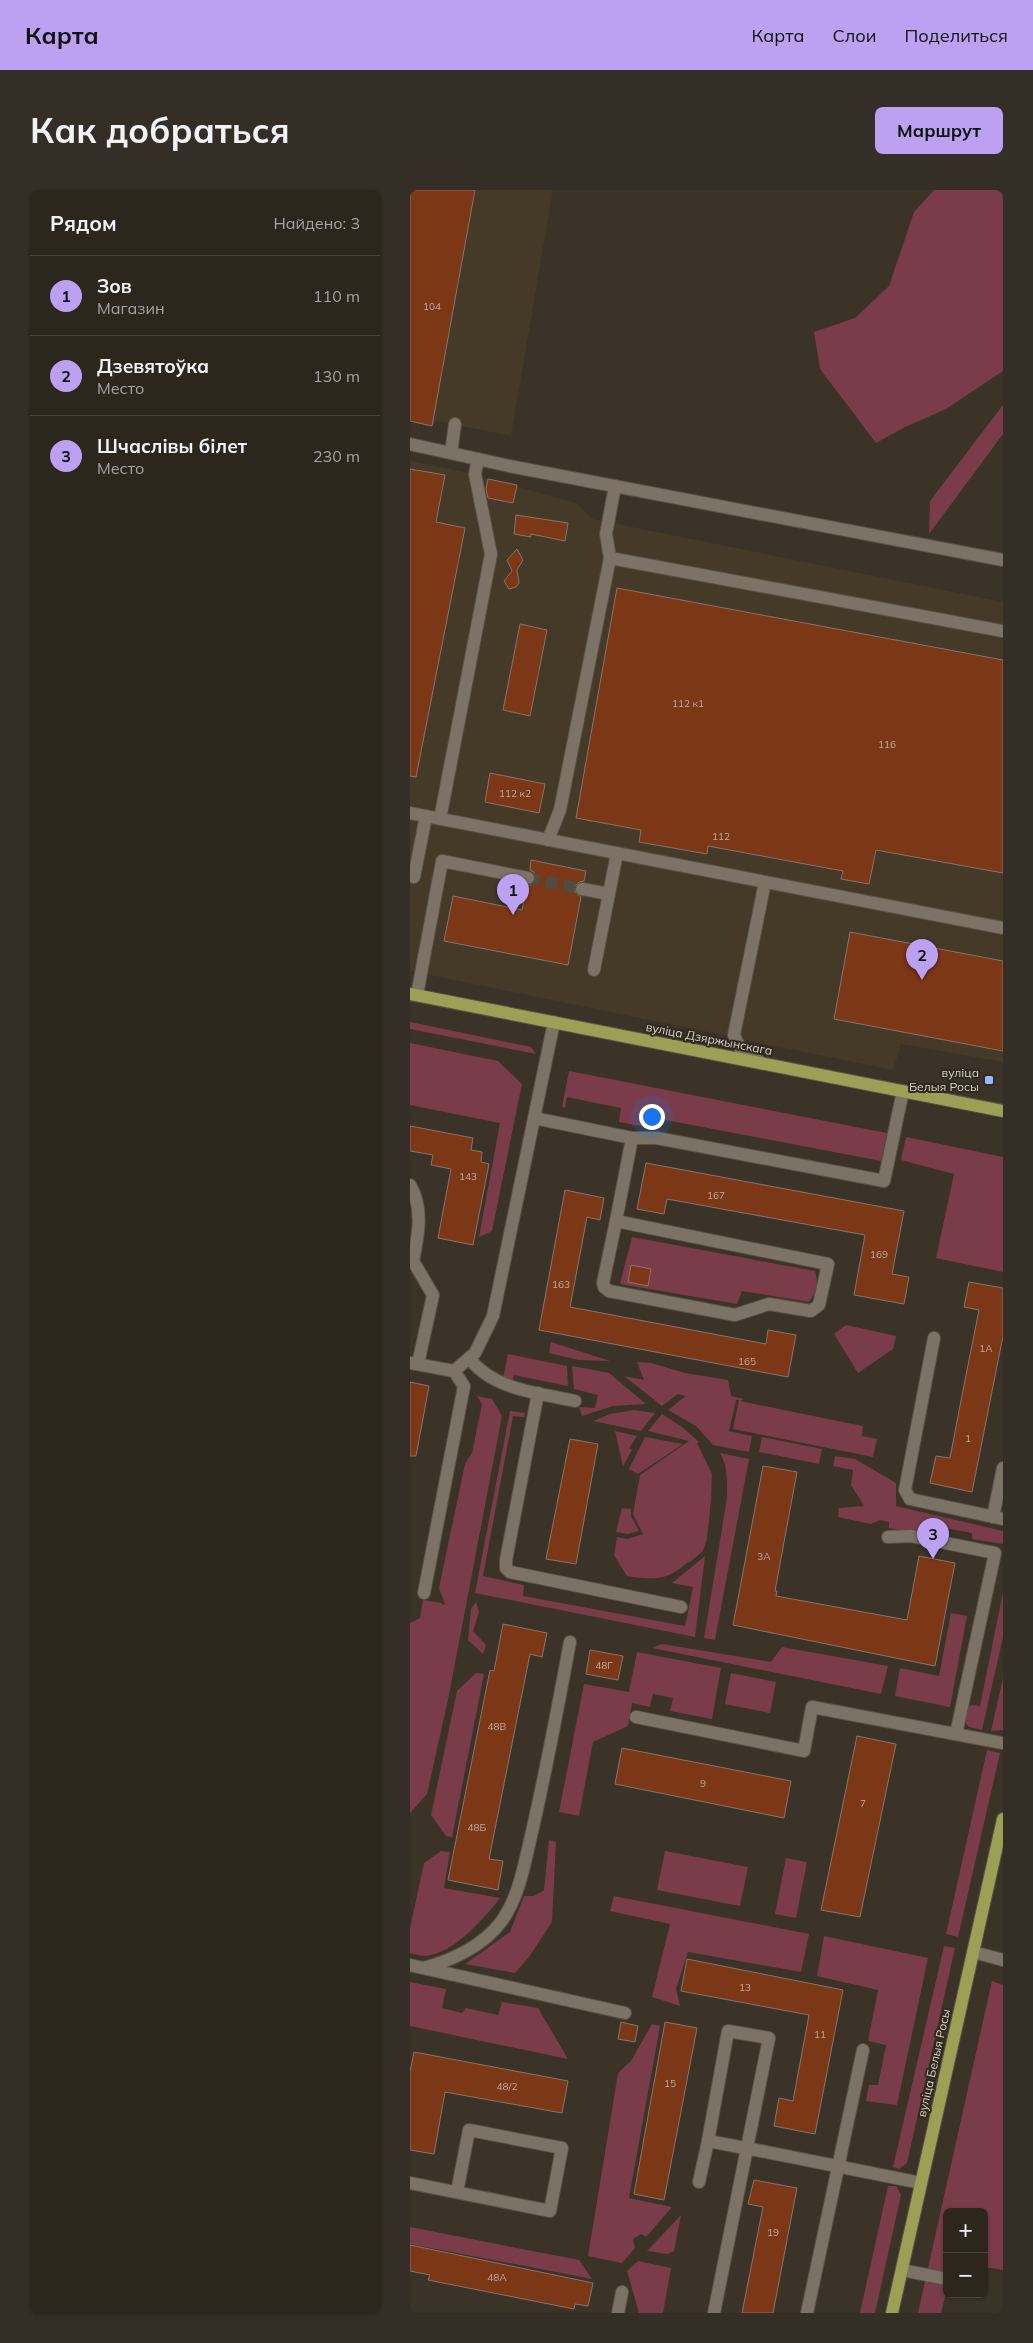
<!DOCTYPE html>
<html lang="ru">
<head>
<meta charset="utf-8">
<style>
  body { margin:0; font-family:Mulish,sans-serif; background:#342e26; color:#f1f3f6 }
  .controls { position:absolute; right:15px; bottom:15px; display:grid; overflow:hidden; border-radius:8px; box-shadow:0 1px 4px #0004 }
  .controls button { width:45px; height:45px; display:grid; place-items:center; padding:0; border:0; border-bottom:1px solid #48433b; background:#2c261d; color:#f1f3f6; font:25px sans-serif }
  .you { position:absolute; left:241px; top:926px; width:18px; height:18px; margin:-12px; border:4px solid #fff; border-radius:50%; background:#1a73e8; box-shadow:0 0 0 8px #1a73e833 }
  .badge { display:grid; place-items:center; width:32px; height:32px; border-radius:50%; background:#bca0f2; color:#111; font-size:16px; font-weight:700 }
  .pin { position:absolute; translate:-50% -41px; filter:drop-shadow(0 1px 2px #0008) }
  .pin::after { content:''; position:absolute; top:26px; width:18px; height:15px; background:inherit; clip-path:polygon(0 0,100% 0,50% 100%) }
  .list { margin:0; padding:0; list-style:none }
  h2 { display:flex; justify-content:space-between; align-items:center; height:65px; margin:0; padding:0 20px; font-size:21px }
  h2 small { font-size:16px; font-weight:400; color:#a6a5a4 }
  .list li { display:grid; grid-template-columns:32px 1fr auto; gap:15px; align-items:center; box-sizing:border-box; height:80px; padding:0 20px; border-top:1px solid #48433b }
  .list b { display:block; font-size:19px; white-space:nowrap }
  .list p { margin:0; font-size:16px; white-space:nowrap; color:#a6a5a4 }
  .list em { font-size:16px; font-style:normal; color:#a6a5a4 }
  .map { position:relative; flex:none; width:593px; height:2123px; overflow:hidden; border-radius:8px }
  header { display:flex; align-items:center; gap:30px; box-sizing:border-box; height:70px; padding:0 25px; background:#bca0f2; color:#111 }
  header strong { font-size:24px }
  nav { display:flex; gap:28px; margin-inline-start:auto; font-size:18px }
  .intro { display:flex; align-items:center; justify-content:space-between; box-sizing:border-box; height:120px; padding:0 30px }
  h1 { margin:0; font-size:35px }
  .button { padding:12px 22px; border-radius:8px; background:#bca0f2; color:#111; font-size:18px; font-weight:700 }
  main { display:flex; gap:30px; padding:0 30px }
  aside { flex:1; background:#2c261d; border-radius:8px; box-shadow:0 1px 4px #0004 }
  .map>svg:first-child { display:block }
  .built { fill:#453927 }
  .green { fill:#7a3c48 }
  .building { fill:#7c3716; stroke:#86756e }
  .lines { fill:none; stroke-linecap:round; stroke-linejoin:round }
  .minor-tunnel { stroke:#524b3f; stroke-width:12; stroke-dasharray:12 6; stroke-linecap:butt }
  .minor-casing { stroke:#585247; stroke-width:14 }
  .major-casing { stroke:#585247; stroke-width:14 }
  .minor { stroke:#7c7366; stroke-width:12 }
  .major { stroke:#9d9f54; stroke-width:12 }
  .poi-dot { fill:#95b7fd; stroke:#31291d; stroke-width:2 }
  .labels { text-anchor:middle; stroke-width:4; stroke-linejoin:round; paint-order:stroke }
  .number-label { font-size:10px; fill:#c0ab9d }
  .street-label { font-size:12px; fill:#d7d2ca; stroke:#31291d }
  .poi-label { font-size:12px; fill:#d7d2ca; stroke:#31291d; text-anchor:end }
</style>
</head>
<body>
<header>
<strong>Карта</strong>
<nav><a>Карта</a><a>Слои</a><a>Поделиться</a></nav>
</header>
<div class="intro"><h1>Как добраться</h1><a class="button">Маршрут</a></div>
<main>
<aside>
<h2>Рядом<small>Найдено: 3</small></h2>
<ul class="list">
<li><span class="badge">1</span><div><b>Зов</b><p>Магазин</p></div><em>110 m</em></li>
<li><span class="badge">2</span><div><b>Дзевятоўка</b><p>Место</p></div><em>130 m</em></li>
<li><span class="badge">3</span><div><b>Шчаслівы білет</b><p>Место</p></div><em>230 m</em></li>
</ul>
</aside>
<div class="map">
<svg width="593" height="2123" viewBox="0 0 593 2123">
  <rect width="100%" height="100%" fill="#3b3327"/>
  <g class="built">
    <path d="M0,0h143l-42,246 -75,-15 -4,5 -22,-5z"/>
    <path d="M0,271l55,11 111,31 17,16 410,83v460l-102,-18 -8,26 -483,-99z"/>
  </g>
  <g class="green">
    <path d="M524,0h69v181l-57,38 -41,18 -29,16 -56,-74 -6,-37 41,-14 34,-32 25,-74z"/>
    <path d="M593,215v29l-74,100 1,-33z"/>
    <path d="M0,832l121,25 5,7 -126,-25z"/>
    <path d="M0,853l88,18 24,23 -30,147 -13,6 21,-114 -90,-18z"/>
    <path d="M159,881l318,62 -6,28 -231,-44 -5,10 -26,-5 2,-14 -54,-11 -2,11 -3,-1z"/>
    <path d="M496,947l97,20v115l-67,-14 18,-84 -53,-14z"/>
    <path d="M222,1047l183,34c4,12 1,21 -6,31l-67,-11 -5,13 -117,-20z"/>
    <path d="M436,1135l50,11 -3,13 -35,24 -24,-39z"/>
    <path d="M141,1152l59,19 -31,-1 -30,-7z"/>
    <path d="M98,1164l59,12 1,20 -54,-11 -1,6 -10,-3z"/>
    <path d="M227,1172l14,1 34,10 43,7 3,16 13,3 -4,2 123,25 -1,10 15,3 -4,18 -140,-28 6,-29h-3l-7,31 23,5 -3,16 -36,-7 -17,-19 -28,-16 18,-14 -8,-2 -16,12 -38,-30 20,4z"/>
    <path d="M162,1176l37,7 37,31 -33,2 -31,10 -3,-9 16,1 3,-13 -24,-6z"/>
    <path d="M67,1206l15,3 10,17 -53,279 -22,99 -17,19v-190l10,-5 3,-18 19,3v2l3,-1 -6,-16 26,-124 7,-11 10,-49z"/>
    <path d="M224,1220l21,3 -14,18 -48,-10 17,-7z"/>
    <path d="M100,1221l15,2 -1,4 -11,-1 -30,160 41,9 -1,11 162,30 8,-39 -21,-4 33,-27 -10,81 -220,-44z"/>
    <path d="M252,1224l20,13 17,15 -2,1 15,31 -1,26 -4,39 -4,12 -14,12 -1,-1c-21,19 -34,18 -61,14l-13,-21 3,-18 10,2 16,-5 -10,-20 7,-39 49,-34 -41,-10z"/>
    <path d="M205,1241l22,5 -8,12 3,2 -9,16z"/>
    <path d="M235,1247l38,7 -45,30 -9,-5z"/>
    <path d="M352,1247l60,12 -3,15 -60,-12z"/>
    <path d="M310,1263l29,6 -34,181 -11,-2 23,-140c0,-16 1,-31 -7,-45z"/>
    <path d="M425,1266l20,3 41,24v23l107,25v13l-31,-5v-6l-39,-7 -9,8 -35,-6v-6l-9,-2 -9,4 -33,-7 1,-9 25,-2 -13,-21 2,-15 -20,-4z"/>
    <path d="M212,1318l9,1v7l8,15 -11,3 -12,-2z"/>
    <path d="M593,1402v45l-21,93 -13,-3 -6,-7 4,-12 5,-3 8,1z"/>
    <path d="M66,1412l3,10 -6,19 13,14 -3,9 -15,-14 3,-31z"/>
    <path d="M541,1423l16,3 -17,91 -55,-11 5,-28 39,8z"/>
    <path d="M252,1454l109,18 11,-15 106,19 -7,28 -229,-46z"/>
    <path d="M227,1462l84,16 -9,51 -42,-8 3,-13 -20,-4 -3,13 -18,-4 -4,23 -35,16 -14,74 -20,-4 25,-128 45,8z"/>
    <path d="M66,1483l8,1 -32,163 -6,-1 -15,-21 26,-124z"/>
    <path d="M321,1483l45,9 -6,31 -45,-9z"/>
    <path d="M593,1488v52l-12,1z"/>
    <path d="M577,1560l13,3 -42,184 -12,-3z"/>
    <path d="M139,1650l7,2 -4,80 -23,35 -14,16 -50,-9 45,-32 14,-36h10l10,-6z"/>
    <path d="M31,1661l9,1 -6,36 56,10c-16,21 -46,55 -74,58 -5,0 -11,-2 -16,-3v-25l14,-65z"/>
    <path d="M255,1661l83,16 -8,39 -83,-16z"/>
    <path d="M376,1668l21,4 -11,56 -21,-4z"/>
    <path d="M204,1706l195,38 -8,38 -113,-20 -12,37 4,17 -28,-9 18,-73 -60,-13z"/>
    <path d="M414,1746l104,22 -31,147 -31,-4 3,-16h9l8,-40 -18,-4 10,-51 -61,-14z"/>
    <path d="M534,1756l11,2 -48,215 -8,6 -6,-2z"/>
    <path d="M582,1791l11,4v285l-19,-3v-55h-37v77l-6,24h-23z"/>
    <path d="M0,1792l36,7 -4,19 20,5 4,-5 32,7 4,-13 36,6 30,51 -158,-33z"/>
    <path d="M242,1834l8,2 -31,172 43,9 -26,30 -5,-3 -8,5 2,9 -13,15 -34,-7 30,-183 13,-12z"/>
    <path d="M478,1996h8l5,9 -26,118h-15z"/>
    <path d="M271,2025l-7,36 -7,3 -20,-3z"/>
    <path d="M0,2037l169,33 13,19 -182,-35z"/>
    <path d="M228,2071l33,7 -8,45h-24l-12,-42z"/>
  </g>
  <g class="building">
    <path d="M0,0h65l-43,236 -22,-5z"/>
    <path d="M0,279l35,6 -9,47 29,6 -49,249 -6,-1z"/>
    <path d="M78,289l29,6 -4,18 -25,-5 -2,-9z"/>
    <path d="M106,325l52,8 -3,18 -34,-7v3l-17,-3z"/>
    <path d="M107,359l6,11 -6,10 2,13 -3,4 -7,2 -5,-8 8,-10 -5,-11z"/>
    <path d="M207,398l386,72v213l-127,-23 -7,34 -28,-5 2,-8 -135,-25 -1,8 -68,-12 2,-12 -65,-12z"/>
    <path d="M110,434l27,6 -17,86 -27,-6z"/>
    <path d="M80,583l55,11 -6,29 -54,-11z"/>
    <path d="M121,670l55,11 -2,10 -5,1 -5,5 1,5 6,5 -13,68 -124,-24 9,-45 69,14 5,-24 7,-2 2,-5 -2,-7 -4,-2z"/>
    <path d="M440,742l153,29v90l-169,-32z"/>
    <path d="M0,936l63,12 -2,12 11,2 -1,10 8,2 -16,81 -35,-7 13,-69 -20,-4 2,-10 -23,-4z"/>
    <path d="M236,973l258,48 -12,63 17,3 -5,27 -50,-9 11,-60 -198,-36 -3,15 -27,-5z"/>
    <path d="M155,1000l39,8 -4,22 -13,-3 -17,90 196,37 2,-14 28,5 -8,42 -249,-47z"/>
    <path d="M221,1075l20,4 -3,17 -20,-4z"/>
    <path d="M559,1092l34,6v48l-31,156 -42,-9 6,-27 14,2 14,-73 15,-75 -15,-3z"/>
    <path d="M0,1192l19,4 -13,70h-6z"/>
    <path d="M160,1249l28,5 -22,120 -30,-5z"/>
    <path d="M353,1276l34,6 -22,119h2l-1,5 131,24 12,-64 36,7 -20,103 -202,-41z"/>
    <path d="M93,1434l44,9 -5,24 -12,-3 -41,205 14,2 -5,29 -50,-10 42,-210 4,1z"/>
    <path d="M180,1460l33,6 -5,24 -32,-6z"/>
    <path d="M447,1546l39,8 -36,173 -39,-7z"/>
    <path d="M212,1558l169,33 -7,37 -169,-34z"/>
    <path d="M277,1769l156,31 -28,144 -41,-8 5,-28 14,3 16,-86 -128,-24z"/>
    <path d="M211,1832l17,4 -3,16 -17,-3z"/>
    <path d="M255,1832l32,6 -33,172 -30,-6z"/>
    <path d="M4,1862l154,29 -6,32 -117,-21 -11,62 -24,-4v-78z"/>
    <path d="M344,1990l43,8 -24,125h-31l21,-106 -15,-3z"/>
    <path d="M0,2055l183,38 -5,23 -13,-2 -1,5 -146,-29 2,-5 -20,-4z"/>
  </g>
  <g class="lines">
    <path class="minor-tunnel" d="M118,688l54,11"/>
    <g class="minor-casing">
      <g id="minor">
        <path d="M0,254l99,22 494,94"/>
        <path d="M41,263l4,-29"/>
        <path d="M200,368l393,73"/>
        <path d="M0,623l593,115"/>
        <path d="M30,629l51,-265 -16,-80 3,-15"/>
        <path d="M138,650l12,-30 50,-252 -4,-24 9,-48"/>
        <path d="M4,687l12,-61"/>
        <path d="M172,699l27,5"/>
        <path d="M184,780l23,-117"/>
        <path d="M7,805l25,-134 86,17"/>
        <path d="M349,871l-17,-9 -8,-17 31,-153"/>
        <path d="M124,928l98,20h25l227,43 19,-90"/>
        <path d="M0,995c14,23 8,52 3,76l20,34 -15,69"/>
        <path d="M206,1031l-13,62 1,4 5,4 126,24 34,-11 42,7 8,-6 9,-41 -212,-43 16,-83"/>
        <path d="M524,1148l-29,152 5,9 93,20"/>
        <path d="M59,1168c24,32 70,35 106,43"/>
        <path d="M0,1173l44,8 21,-18 18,-37 61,-294"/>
        <path d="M128,1203l-32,167v8l4,4 171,35"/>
        <path d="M583,1327l10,-49"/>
        <path d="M478,1347l23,-1 84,17 -39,181"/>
        <path d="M14,1403l40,-207 -10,-15"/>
        <path d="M226,1527l168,34 8,-44 191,36"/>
        <path d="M563,1762l30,8"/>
        <path d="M0,1775l215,48"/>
        <path d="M13,1778c28,-7 60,-22 78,-46 18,-25 23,-56 30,-86 15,-64 27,-129 39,-194"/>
        <path d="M289,1992l9,-41"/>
        <path d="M0,1993l140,28 12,-63 -93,-18 -12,62"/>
        <path d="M492,2080l45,9"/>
        <path d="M208,2123l4,-21"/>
        <path d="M304,2123c18,-92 37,-183 55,-275l-41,-7 -20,110 53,10 160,32"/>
        <path d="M397,2123l56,-263"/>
      </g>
    </g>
    <g class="major-casing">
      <g id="major">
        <path d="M0,804l593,117"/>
        <path d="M482,2123l111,-494"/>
      </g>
    </g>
    <use href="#minor" class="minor"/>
    <use href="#major" class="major"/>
  </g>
  <rect class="poi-dot" x="574" y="885" width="10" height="10" rx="2.5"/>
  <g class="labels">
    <g class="number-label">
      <text x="22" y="120">104</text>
      <text x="278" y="517">112 к1</text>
      <text x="477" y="558">116</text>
      <text x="105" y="607">112 к2</text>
      <text x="311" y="650">112</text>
      <text x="58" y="990">143</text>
      <text x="306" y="1009">167</text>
      <text x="469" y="1068">169</text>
      <text x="151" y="1098">163</text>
      <text x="576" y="1162">1А</text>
      <text x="337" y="1175">165</text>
      <text x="558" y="1252">1</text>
      <text x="354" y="1370">3А</text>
      <text x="194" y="1479">48Г</text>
      <text x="87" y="1540">48В</text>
      <text x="293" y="1597">9</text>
      <text x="453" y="1617">7</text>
      <text x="67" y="1641">48Б</text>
      <text x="335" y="1801">13</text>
      <text x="410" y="1848">11</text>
      <text x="260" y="1897">15</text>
      <text x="97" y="1900">48/2</text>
      <text x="363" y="2046">19</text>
      <text x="87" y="2091">48А</text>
    </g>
    <g class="street-label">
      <text transform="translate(299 849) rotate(11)" y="4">вуліца Дзяржынскага</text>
      <text transform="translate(524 1873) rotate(-77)" y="4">вуліца Белыя Росы</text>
    </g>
    <g class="poi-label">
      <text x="569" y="887">вуліца<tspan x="569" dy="14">Белыя Росы</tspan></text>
    </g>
  </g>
</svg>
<div class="controls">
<button>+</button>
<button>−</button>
</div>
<div class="you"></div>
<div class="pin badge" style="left:103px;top:725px">1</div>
<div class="pin badge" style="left:512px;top:790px">2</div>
<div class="pin badge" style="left:523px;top:1369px">3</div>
</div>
</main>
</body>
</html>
